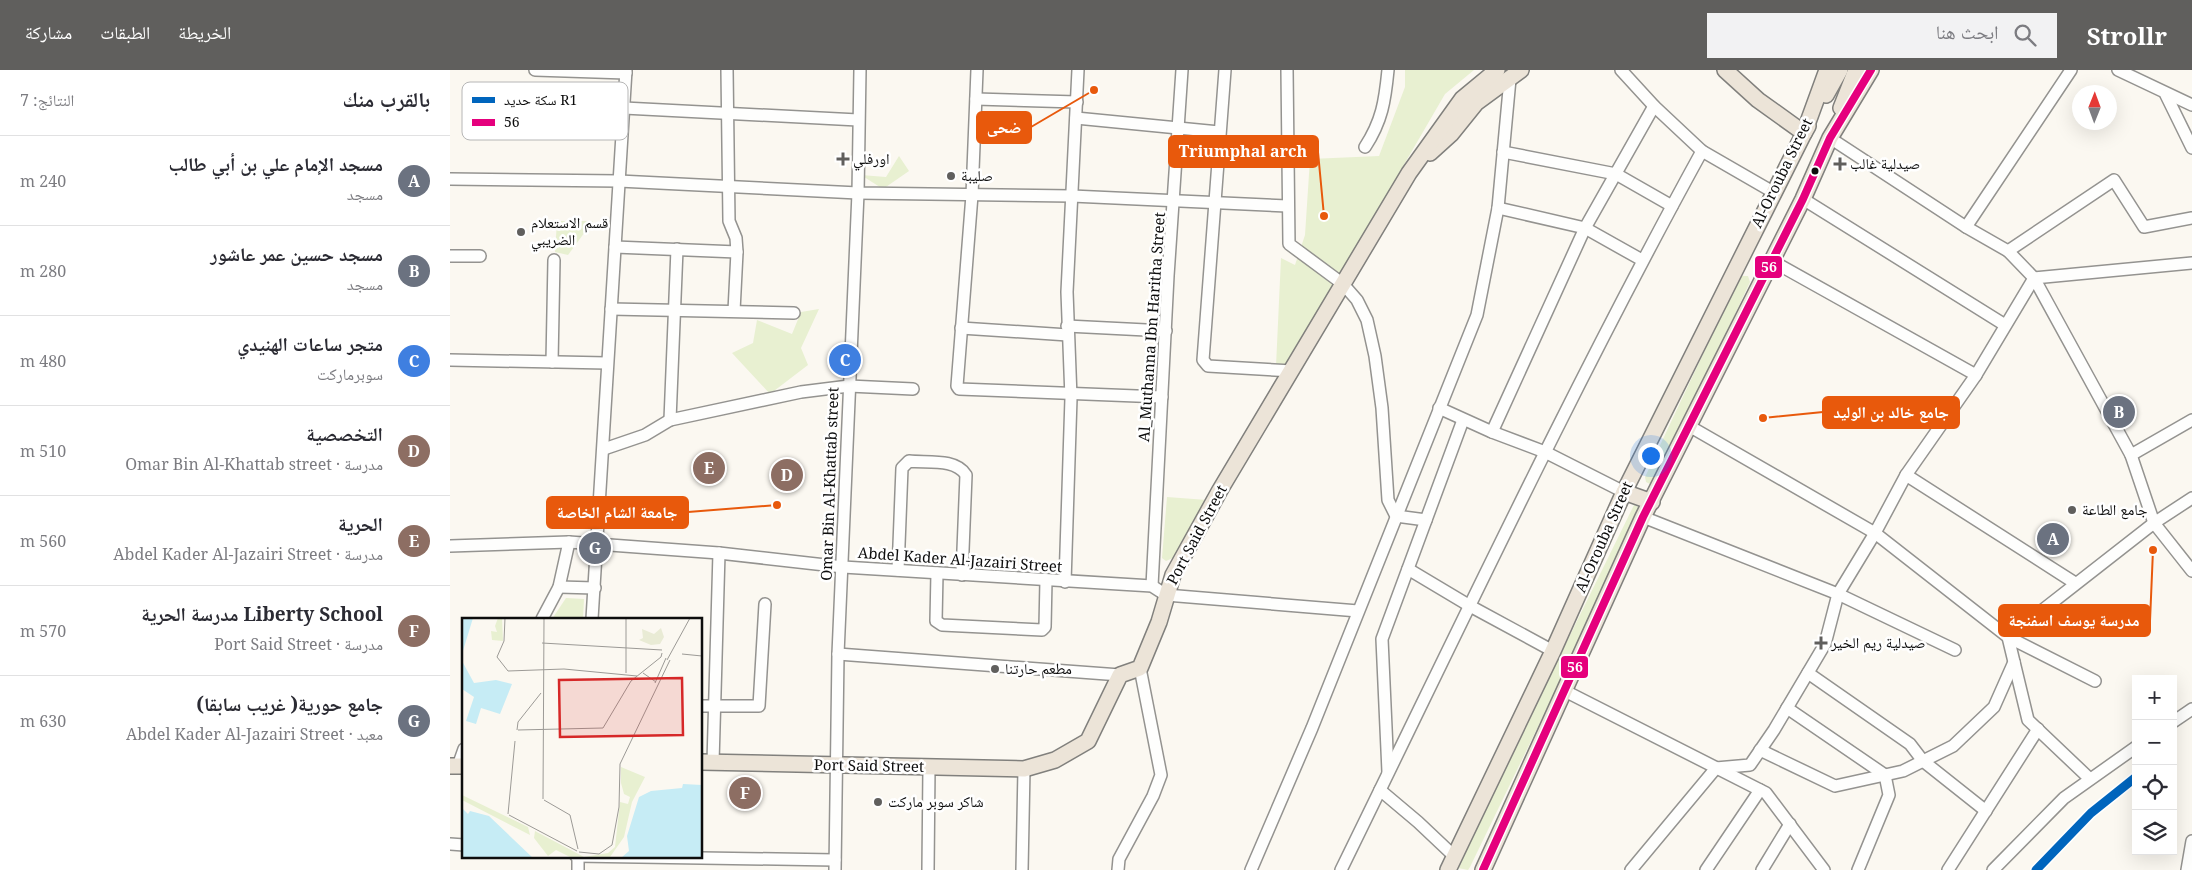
<!DOCTYPE html>
<html lang="ar">
<head>
<meta charset="utf-8">
<style>
  body { margin:0; font-family:"Noto Serif","Noto Naskh Arabic",serif; background:#f2f2f3; color:#2b2b33; direction:rtl }
  .controls { position:absolute; right:15px; bottom:15px; display:grid; overflow:hidden; border-radius:0px; box-shadow:0 5px 20px #0002 }
  .controls button { width:45px; height:45px; display:grid; place-items:center; padding:0; border:0; border-bottom:1px solid #e1e1e2; background:#fff; color:#2b2b33; font:25px sans-serif }
  .compass { position:absolute; left:1622px; top:15px; width:45px; height:45px; border-radius:50%; background:#fff; box-shadow:0 5px 20px #0002; rotate:1deg }
  .you { position:absolute; left:1200px; top:385px; width:18px; height:18px; margin:-12px; border:4px solid #fff; border-radius:50%; background:#1a73e8; box-shadow:0 0 0 8px #1a73e833 }
  .badge { display:grid; place-items:center; width:32px; height:32px; border-radius:50%; background:#605f5d; color:#fff; font-size:16px; font-weight:700 }
  .pin { position:absolute; translate:-50% -50%; border:2px solid #fff; box-shadow:0 1px 5px #0006 }
  .list { margin:0; padding:0; list-style:none }
  h2 { display:flex; justify-content:space-between; align-items:center; height:65px; margin:0; padding:0 20px; font-size:21px }
  h2 small { font-size:16px; font-weight:400; color:#7c7c81 }
  .list li { display:grid; grid-template-columns:32px 1fr auto; gap:15px; align-items:center; box-sizing:border-box; height:90px; padding:0 20px; border-top:1px solid #e1e1e2 }
  .list b { display:block; font-size:19px; white-space:nowrap }
  .list p { margin:0; font-size:16px; white-space:nowrap; color:#7c7c81 }
  .list em { font-size:16px; font-style:normal; color:#7c7c81 }
  .icon { flex:none; width:28px; height:28px; fill:none; stroke:currentColor; stroke-width:2; stroke-linecap:round; stroke-linejoin:round }
  .map { position:relative; flex:none; width:1742px; height:800px; overflow:hidden; direction:ltr }
  header { display:flex; align-items:center; gap:30px; box-sizing:border-box; height:70px; padding:0 25px; background:#605f5d; color:#fff }
  header strong { font-size:24px }
  nav { display:flex; gap:28px; margin-inline-start:auto; font-size:18px }
  .search { width:350px; height:45px; background:#f2f2f3; display:flex; align-items:center; gap:12px; box-sizing:border-box; padding:0 18px; border-radius:0px; color:#7c7c81; font-size:19px }
  main { display:flex }
  aside { flex:1; background:#fff }
  .map>svg:first-child { display:block }
  .green { fill:#e8f0d1 }
  .lines { fill:none; stroke-linecap:round; stroke-linejoin:round }
  .minor-casing { stroke:#949390; stroke-width:14 }
  .major-casing { stroke:#81807d; stroke-width:18 }
  .minor { stroke:#fefefd; stroke-width:11 }
  .major { stroke:#ece4d8; stroke-width:15 }
  .bus-1-casing { stroke:#fff; stroke-width:11 }
  .bus-1 { stroke:#e5007d; stroke-width:8 }
  .rail-1-casing { stroke:#fff; stroke-width:12 }
  .rail-1 { stroke:#0065bd; stroke-width:9 }
  .poi-dot { fill:#605f5d; stroke:#fff; stroke-width:2 }
  .bus-dot { fill:#0d0d0d; stroke:#fff; stroke-width:2 }
  .labels { text-anchor:middle; stroke-width:5; stroke-linejoin:round; paint-order:stroke }
  .poi-label { font-size:15px; fill:#0d0d0d; stroke:#fff; text-anchor:start }
  .street-label { font-size:15px; fill:#0d0d0d; stroke:#fff }
  .inset-road { fill:none; stroke:#9c9a96; stroke-width:1 }
  .view { fill:#d62828; fill-opacity:0.15; stroke:#d62828; stroke-width:2.5 }
  .inset-edge { fill:none; stroke:#0d0d0d; stroke-width:2.5 }
  .key { fill:#fff; stroke:#b6b6b6; stroke-width:1 }
  .key-label { font-size:14px; fill:#0d0d0d }
  .leader { fill:none; stroke:#e8590c; stroke-width:2 }
  .callout-dot { fill:#e8590c; stroke:#fff; stroke-width:2 }
  .callout { fill:#e8590c; stroke:#e8590c; stroke-width:2 }
  .callout-label { font-size:16px; text-anchor:middle; font-weight:bold; fill:#fff }
  .line-badge { stroke:#fff; stroke-width:2 }
  .badge-label { font-size:14px; text-anchor:middle; font-weight:bold; fill:#fff }
</style>
</head>
<body>
<header>
<strong>Strollr</strong>
<div class="search"><svg class="icon" aria-label="search" viewBox="0 0 24 24"><circle cx="10" cy="10" r="6"/><path d="M15 15l6 6"/></svg>ابحث هنا</div>
<nav><a>الخريطة</a><a>الطبقات</a><a>مشاركة</a></nav>
</header>
<main>
<div class="map">
<svg width="1742" height="800" viewBox="0 0 1742 800">
  <rect width="100%" height="100%" fill="#fbf8f1"/>
  <g class="green">
    <path d="M955,0h69l-29,24 -158,272h-11l5,-108 14,7 10,-30 5,-76 69,-3 26,-69z"/>
    <path d="M449,86l10,15 -26,18 -22,-14 25,2z"/>
    <path d="M107,151h36l-25,34 -13,-3z"/>
    <path d="M1292,206h6l2,6 -93,200 -7,2 -4,-2 -1,-5 94,-199z"/>
    <path d="M369,239l-18,39 7,17 -38,29 -38,-41 21,-10 4,-23 35,14 9,-22z"/>
    <path d="M717,427l40,3 -32,57 -9,4 -4,-3z"/>
    <path d="M1184,435l7,3 1,4 -172,355 -2,3 -10,-2 1,-7z"/>
    <path d="M116,528l18,1 -1,20h-31z"/>
  </g>
  <g class="lines">
    <g class="minor-casing">
      <g id="minor">
        <path d="M85,0l91,3"/>
        <path d="M527,0l-5,125 -15,191 2,3 203,8"/>
        <path d="M775,0l-22,290 5,6 84,5"/>
        <path d="M837,0l2,174 54,40 14,16 10,20 8,36 7,52 6,92 8,16 30,4"/>
        <path d="M1171,0l33,36 48,45 71,41"/>
        <path d="M1668,0l74,35"/>
        <path d="M1716,25l26,53"/>
        <path d="M526,29l101,3"/>
        <path d="M174,38l234,12"/>
        <path d="M626,48l143,14"/>
        <path d="M1380,68l136,89 42,24 26,27 97,177 23,68 38,48"/>
        <path d="M915,77c17,-26 20,-46 23,-77"/>
        <path d="M1053,82l113,22 56,32"/>
        <path d="M0,109l169,2 239,12 214,3 215,10"/>
        <path d="M1353,129l202,126"/>
        <path d="M1048,138l87,20 57,32"/>
        <path d="M1516,157l105,-157"/>
        <path d="M165,177l122,5 -1,-14 -7,-17 -2,-151"/>
        <path d="M1558,181l106,-71 30,47 48,-9"/>
        <path d="M0,186h30"/>
        <path d="M1322,191l204,114"/>
        <path d="M161,239l183,4"/>
        <path d="M284,241l3,-59"/>
        <path d="M617,256l99,5"/>
        <path d="M511,258l107,7"/>
        <path d="M0,290l157,3"/>
        <path d="M102,292l2,-102"/>
        <path d="M989,338l53,24 53,20 79,40"/>
        <path d="M220,350l7,-171"/>
        <path d="M1239,356l186,107 133,104 20,83 62,59"/>
        <path d="M1042,362l93,-204 69,-122"/>
        <path d="M154,379l41,-14 25,-15 131,-28 48,-6 64,3"/>
        <path d="M1681,385l61,-35"/>
        <path d="M1456,405l169,108"/>
        <path d="M1193,447l195,77 117,56"/>
        <path d="M0,476l119,-4 150,11 124,14 309,19 14,9 192,16"/>
        <path d="M958,499l62,37 83,45"/>
        <path d="M448,500l4,-102 7,-7c18,2 47,-3 57,14l-4,100"/>
        <path d="M487,503l-1,48 6,4 100,5 3,-3 1,-47"/>
        <path d="M615,512l6,-184 -4,-106 11,-222"/>
        <path d="M702,516l16,-310 14,-206"/>
        <path d="M109,517l36,1"/>
        <path d="M92,549l17,-32 10,-45"/>
        <path d="M142,549l34,-549"/>
        <path d="M388,584l282,21"/>
        <path d="M1358,603l102,71 13,17 63,50"/>
        <path d="M1645,611l-87,-44 146,-114 38,-25"/>
        <path d="M1115,621l201,102 58,77"/>
        <path d="M251,636h58l6,-102"/>
        <path d="M1337,638l98,67 4,20 -31,75"/>
        <path d="M1723,652l19,-13"/>
        <path d="M1310,680l75,36 68,-15 50,-25 41,-39 20,-45"/>
        <path d="M263,692l6,-209"/>
        <path d="M8,696l6,-17"/>
        <path d="M938,702l-6,-133 81,-219"/>
        <path d="M930,720l38,32 36,34"/>
        <path d="M0,774l14,1"/>
        <path d="M126,786l259,4"/>
        <path d="M128,800v-14"/>
        <path d="M385,800l3,-216 20,-461 2,-123"/>
        <path d="M478,800l1,-103"/>
        <path d="M572,800l2,-101"/>
        <path d="M668,800l1,-11 34,-63 8,-21 -21,-107"/>
        <path d="M801,800l61,-142 165,-413 21,-107 12,-129"/>
        <path d="M891,800c118,-241 232,-484 361,-719"/>
        <path d="M1181,800l85,-102 34,-3 24,-35 51,-86 13,-50 37,-61 31,-58 70,-100 58,-97 158,-15"/>
        <path d="M1256,800l54,-80"/>
        <path d="M1312,800l28,-46"/>
        <path d="M1498,800l90,-141"/>
        <path d="M1543,800l71,-72 72,-51"/>
        <path d="M1737,800l5,-29"/>
      </g>
    </g>
    <g class="major-casing">
      <g id="major">
        <path d="M1275,0l33,30 46,33 4,-7"/>
        <path d="M1376,25l14,-25"/>
        <path d="M1391,38l15,-38"/>
        <path d="M980,83l21,-19 25,-31 45,-33"/>
        <path d="M1174,422l28,10"/>
        <path d="M251,692l323,7 31,-9 33,-19 32,-66 20,-7 19,-46 14,-47 47,-85 189,-317 53,-74 35,-29"/>
        <path d="M0,696h14"/>
        <path d="M998,800l105,-219 71,-159 180,-359 23,-63"/>
        <path d="M1033,800l160,-353 160,-318 27,-61 41,-68"/>
      </g>
    </g>
    <use href="#minor" class="minor"/>
    <use href="#major" class="major"/>
    <g class="bus-1-casing">
      <path id="bus-1" d="M1033,800l160,-353 160,-318 27,-61 41,-68"/>
    </g>
    <use href="#bus-1" class="bus-1"/>
    <g class="rail-1-casing">
      <path id="rail-1" d="M1586,800l55,-57 45,-36"/>
    </g>
    <use href="#rail-1" class="rail-1"/>
  </g>
  <g class="poi-dot">
    <path d="M390.5 81.5h5v5h5v5h-5v5h-5v-5h-5v-5h5z"/>
    <path d="M1387.5 86.5h5v5h5v5h-5v5h-5v-5h-5v-5h5z"/>
    <circle cx="501" cy="106" r="5"/>
    <circle cx="71" cy="162" r="5"/>
    <circle cx="1622" cy="440" r="5"/>
    <path d="M1368.5 565.5h5v5h5v5h-5v5h-5v-5h-5v-5h5z"/>
    <circle cx="545" cy="599" r="5"/>
    <circle cx="428" cy="732" r="5"/>
  </g>
  <circle class="bus-dot" cx="1365" cy="101" r="4.5"/>
  <g class="labels">
    <g class="poi-label">
      <text x="403" y="94">اورفلي</text>
      <text x="1400" y="99">صيدلية غالب</text>
      <text x="511" y="111">صليبة</text>
      <text x="81" y="158">قسم الاستعلام<tspan x="81" dy="17">الضريبي</tspan></text>
      <text x="1632" y="445">جامع الطاعة</text>
      <text x="1381" y="578">صيدلية ريم الخير</text>
      <text x="555" y="604">مطعم حارتنا</text>
      <text x="438" y="737">شاكر سوبر ماركت</text>
    </g>
    <g class="street-label">
      <text transform="translate(1332 103) rotate(-64)" y="5">Al-Orouba Street</text>
      <text transform="translate(702 257) rotate(-86)" y="5">Al_Muthanna Ibn Haritha Street</text>
      <text transform="translate(380 414) rotate(-88)" y="5">Omar Bin Al-Khattab street</text>
      <text transform="translate(747 465) rotate(-62)" y="5">Port Said Street</text>
      <text transform="translate(1154 467) rotate(-66)" y="5">Al-Orouba Street</text>
      <text transform="translate(510 490) rotate(4)" y="5">Abdel Kader Al-Jazairi Street</text>
      <text transform="translate(419 696) rotate(1)" y="5">Port Said Street</text>
    </g>
  </g>
  <g transform="translate(12 548)">
    <rect width="240" height="240" fill="#fbf8f1"/>
    <path d="M36,0h4l1,23 -11,-1 -1,-9 6,1 -2,-6zM159,149l24,10 -13,25 -8,35 -14,20 -38,1 -16,-8 -8,6 -14,-18 1,-7 49,26 24,-4 7,-6 5,-45 8,2 2,-7 -6,-3 -3,-11zM0,177l66,32 2,8 -68,-35z" fill="#e8f0d1"/>
    <path d="M199,10l3,9 -4,7 -9,1 -12,-5 4,-2 -1,-9 12,5z" fill="#e9ebd5"/>
    <path d="M0,0h11l-11,36zM0,43l12,22 22,-3 16,4 -12,30 -19,-6 -5,16 -10,-3 8,-24 -12,-8zM221,166l19,1v73h-81l8,-7 -2,-15 12,-39 12,-6 31,-3zM0,190l6,6 2,-3 19,5 44,42h-71z" fill="#c6ecf5"/>
    <path class="inset-road" d="M43,0l-1,23 -7,16 11,14 56,-2 73,7M80,25l120,7M220,36l20,2M205,42l23,-42M164,55v-55M181,55l13,9M193,65l11,-25M55,112l1,-8 23,-29M56,112l85,-2 28,-47 30,-24 1,-4M81,181l1,-181M82,182l26,15 8,34M46,196l7,-73M47,197l68,36M117,234l20,2 13,-9 7,-38 1,-43 50,-104"/>
    <path class="view" d="M220,60l1,57 -123,2 -1,-57z"/>
    <rect width="240" height="240" class="inset-edge"/>
  </g>
  <rect x="12" y="12" width="166" height="58" rx="8" class="key"/>
  <rect x="22" y="27" width="23" height="6" fill="#0065bd"/>
  <rect x="22" y="49" width="23" height="7" fill="#e5007d"/>
  <g class="key-label">
    <text x="54" y="35">سكة حديد R1</text>
    <text x="54" y="57">56</text>
  </g>
  <path class="leader" d="M644 20L581 57M874 146L868 82M1313 348L1373 342M327 435L238 442M1703 480L1700 551"/>
  <g class="callout-dot">
    <circle cx="644" cy="20" r="5"/>
    <circle cx="874" cy="146" r="5"/>
    <circle cx="1313" cy="348" r="5"/>
    <circle cx="327" cy="435" r="5"/>
    <circle cx="1703" cy="480" r="5"/>
  </g>
  <g class="callout">
    <rect x="527" y="42" width="54" height="31" rx="5"/>
    <rect x="719" y="66" width="149" height="31" rx="5"/>
    <rect x="1373" y="327" width="136" height="31" rx="5"/>
    <rect x="97" y="427" width="141" height="31" rx="5"/>
    <rect x="1549" y="535" width="151" height="31" rx="5"/>
  </g>
  <g class="callout-label">
    <text x="554" y="63">ضحى</text>
    <text x="793" y="87">Triumphal arch</text>
    <text x="1441" y="348">جامع خالد بن الوليد</text>
    <text x="167" y="448">جامعة الشام الخاصة</text>
    <text x="1624" y="556">مدرسة يوسف اسفنجة</text>
  </g>
  <g class="line-badge">
    <rect x="1304" y="185" width="29" height="24" rx="5" fill="#e5007d"/>
    <rect x="1110" y="585" width="29" height="24" rx="5" fill="#e5007d"/>
  </g>
  <g class="badge-label">
    <text x="1319" y="202">56</text>
    <text x="1125" y="602">56</text>
  </g>
</svg>
<div class="controls">
<button>+</button>
<button>−</button>
<button><svg class="icon" aria-label="locate" viewBox="0 0 24 24"><circle cx="12" cy="12" r="6"/><path d="M12 2v4M12 18v4M2 12h4M18 12h4"/></svg></button>
<button><svg class="icon" aria-label="layers" viewBox="0 0 24 24"><path d="M12 4l9 5-9 5-9-5zM3 14l9 5 9-5"/></svg></button>
</div>
<svg class="compass" viewBox="-18 -18 36 36"><path d="M0-13l5 13h-10z" fill="#e53935"/><path d="M0 13l5-13h-10z" fill="#7c7c81"/></svg>
<div class="you"></div>
<div class="pin badge" style="left:1603px;top:469px;background:#6b7280">A</div>
<div class="pin badge" style="left:1669px;top:342px;background:#6b7280">B</div>
<div class="pin badge" style="left:395px;top:290px;background:#3f7fe0">C</div>
<div class="pin badge" style="left:337px;top:405px;background:#8d6e63">D</div>
<div class="pin badge" style="left:259px;top:398px;background:#8d6e63">E</div>
<div class="pin badge" style="left:295px;top:723px;background:#8d6e63">F</div>
<div class="pin badge" style="left:145px;top:478px;background:#6b7280">G</div>
</div>
<aside>
<h2>بالقرب منك<small>النتائج: 7</small></h2>
<ul class="list">
<li><span class="badge" style="background:#6b7280">A</span><div><b>مسجد الإمام علي بن أبي طالب</b><p>مسجد</p></div><em>240 m</em></li>
<li><span class="badge" style="background:#6b7280">B</span><div><b>مسجد حسين عمر عاشور</b><p>مسجد</p></div><em>280 m</em></li>
<li><span class="badge" style="background:#3f7fe0">C</span><div><b>متجر ساعات الهنيدي</b><p>سوبرماركت</p></div><em>480 m</em></li>
<li><span class="badge" style="background:#8d6e63">D</span><div><b>التخصصية</b><p>مدرسة · Omar Bin Al-Khattab street</p></div><em>510 m</em></li>
<li><span class="badge" style="background:#8d6e63">E</span><div><b>الحرية</b><p>مدرسة · Abdel Kader Al-Jazairi Street</p></div><em>560 m</em></li>
<li><span class="badge" style="background:#8d6e63">F</span><div><b>Liberty School مدرسة الحرية</b><p>مدرسة · Port Said Street</p></div><em>570 m</em></li>
<li><span class="badge" style="background:#6b7280">G</span><div><b>جامع حورية( غريب سابقا)</b><p>معبد · Abdel Kader Al-Jazairi Street</p></div><em>630 m</em></li>
</ul>
</aside>
</main>
</body>
</html>
